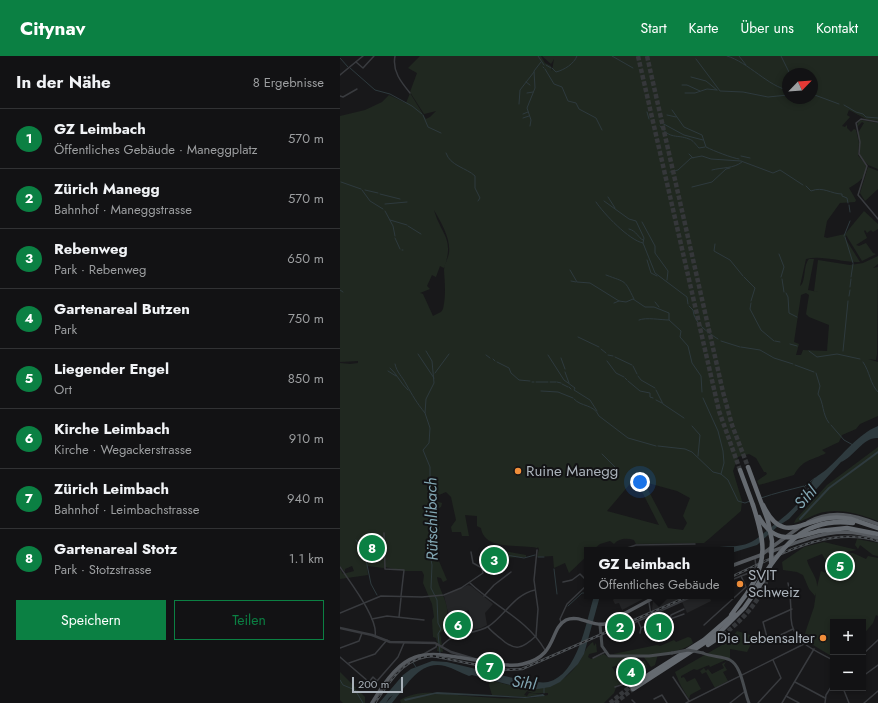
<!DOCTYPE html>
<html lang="de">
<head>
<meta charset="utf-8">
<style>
  body { margin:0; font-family:Jost,sans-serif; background:#1b1b1d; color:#f1f3f6 }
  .controls { position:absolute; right:12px; bottom:12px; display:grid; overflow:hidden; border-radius:0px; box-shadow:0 2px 6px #0003 }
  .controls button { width:36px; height:36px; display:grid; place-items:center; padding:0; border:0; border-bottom:1px solid #313234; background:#121214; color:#f1f3f6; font:20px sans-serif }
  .compass { position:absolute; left:442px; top:12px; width:36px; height:36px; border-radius:50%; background:#121214; box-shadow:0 2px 6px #0003; rotate:65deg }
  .scale { position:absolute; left:12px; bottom:10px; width:51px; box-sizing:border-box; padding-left:4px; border:2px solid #aab2ba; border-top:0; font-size:11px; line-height:14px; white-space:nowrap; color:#aab2ba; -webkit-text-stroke:3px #131315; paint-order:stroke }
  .you { position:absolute; left:300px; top:426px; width:14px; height:14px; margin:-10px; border:3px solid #fff; border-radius:50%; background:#1a73e8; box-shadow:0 0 0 6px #1a73e833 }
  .badge { display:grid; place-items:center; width:26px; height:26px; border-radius:50%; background:#0b8043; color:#fff; font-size:13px; font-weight:700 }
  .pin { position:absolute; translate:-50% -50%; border:2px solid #fff; box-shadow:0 1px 4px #0006 }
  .popup { position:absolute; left:244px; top:491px; width:150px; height:52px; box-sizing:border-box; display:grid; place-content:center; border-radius:0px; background:#121214; filter:drop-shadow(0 1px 3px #0005); font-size:13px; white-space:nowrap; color:#9c9ea0 }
  .popup b { font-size:15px; color:#f1f3f6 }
  .popup::after { content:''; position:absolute; left:50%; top:100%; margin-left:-8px; border:8px solid transparent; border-top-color:#121214 }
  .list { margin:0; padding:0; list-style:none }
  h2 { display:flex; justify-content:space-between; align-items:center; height:52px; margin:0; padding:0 16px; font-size:17px }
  h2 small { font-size:13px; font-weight:400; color:#9c9ea0 }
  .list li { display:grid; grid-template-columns:26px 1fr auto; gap:12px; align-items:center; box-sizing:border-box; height:60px; padding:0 16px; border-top:1px solid #313234 }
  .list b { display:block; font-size:15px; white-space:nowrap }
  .list p { margin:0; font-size:13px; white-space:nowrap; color:#9c9ea0 }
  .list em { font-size:13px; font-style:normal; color:#9c9ea0 }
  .actions { display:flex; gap:8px; padding:12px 16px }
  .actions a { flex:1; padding:9px 0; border:1px solid #0b8043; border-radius:0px; text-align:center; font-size:14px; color:#0b8043 }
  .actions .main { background:#0b8043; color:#fff }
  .map { position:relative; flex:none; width:538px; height:647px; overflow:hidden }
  header { display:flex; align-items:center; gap:24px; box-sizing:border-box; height:56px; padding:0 20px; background:#0b8043; color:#fff }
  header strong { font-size:19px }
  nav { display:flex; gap:22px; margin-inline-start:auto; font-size:14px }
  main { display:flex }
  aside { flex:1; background:#121214 }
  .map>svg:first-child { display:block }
  .built { fill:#242527 }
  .green { fill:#202820; fill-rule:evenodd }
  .water { fill:#2e3a3e }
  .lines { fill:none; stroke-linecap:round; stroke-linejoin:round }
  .stream { stroke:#2e3a3e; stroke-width:1 }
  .canal { stroke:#2e3a3e; stroke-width:2 }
  .motorway-tunnel { stroke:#35373a; stroke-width:4.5; stroke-dasharray:4.5 2; stroke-linecap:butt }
  .minor { stroke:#393b3f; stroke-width:1.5 }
  .tertiary { stroke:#393b3f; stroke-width:2.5 }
  .secondary { stroke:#474b4f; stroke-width:3 }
  .primary { stroke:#55595e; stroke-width:3.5 }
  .motorway { stroke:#656a70; stroke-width:4.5 }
  .rail-casing { stroke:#4c5054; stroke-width:2.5 }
  .rail { stroke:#131315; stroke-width:1; stroke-dasharray:3; stroke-linecap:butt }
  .secondary-bridge { stroke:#474b4f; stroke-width:3 }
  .motorway-bridge { stroke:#656a70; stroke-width:4.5 }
  .poi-dot { fill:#f08e3a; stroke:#131315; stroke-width:1.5 }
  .labels { text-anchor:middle; stroke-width:4; stroke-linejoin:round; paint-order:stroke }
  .poi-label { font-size:15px; fill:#aab2ba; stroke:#131315; text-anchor:start }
  .water-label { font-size:16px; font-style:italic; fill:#82a7b4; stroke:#131315 }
</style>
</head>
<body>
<header>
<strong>Citynav</strong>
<nav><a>Start</a><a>Karte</a><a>Über uns</a><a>Kontakt</a></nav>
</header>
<main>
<aside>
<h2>In der Nähe<small>8 Ergebnisse</small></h2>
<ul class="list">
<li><span class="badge">1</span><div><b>GZ Leimbach</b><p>Öffentliches Gebäude · Maneggplatz</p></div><em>570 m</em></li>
<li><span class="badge">2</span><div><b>Zürich Manegg</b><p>Bahnhof · Maneggstrasse</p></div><em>570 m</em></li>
<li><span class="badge">3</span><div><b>Rebenweg</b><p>Park · Rebenweg</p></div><em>650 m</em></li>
<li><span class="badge">4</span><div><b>Gartenareal Butzen</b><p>Park</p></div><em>750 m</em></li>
<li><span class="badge">5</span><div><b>Liegender Engel</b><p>Ort</p></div><em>850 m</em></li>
<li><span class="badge">6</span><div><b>Kirche Leimbach</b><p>Kirche · Wegackerstrasse</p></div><em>910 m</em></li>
<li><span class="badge">7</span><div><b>Zürich Leimbach</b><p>Bahnhof · Leimbachstrasse</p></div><em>940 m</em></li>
<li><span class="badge">8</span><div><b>Gartenareal Stotz</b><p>Park · Stotzstrasse</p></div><em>1.1 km</em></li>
</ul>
<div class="actions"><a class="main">Speichern</a><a>Teilen</a></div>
</aside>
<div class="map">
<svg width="538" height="647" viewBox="0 0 538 647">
  <rect width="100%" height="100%" fill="#18181a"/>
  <g class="built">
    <path d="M128,529l3,1 22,18 -8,9 2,12 -6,3 -9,2 -3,-20 -19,8 -1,-1 -5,-21z"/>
    <path d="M277,540h29l-1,2 -23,12 -3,-7 -4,1 -2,-4z"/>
    <path d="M324,540h28l-91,40v-2l51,-24 1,-9z"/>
    <path d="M356,540h13l2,5 -24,12 -5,-11z"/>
  </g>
  <g class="green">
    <path d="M80,0h121l4,7 6,3 1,5 2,-12 -3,5 -9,-8h336v65l-12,-2 -17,-9 -2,5 3,2 -8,9 3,1 2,-2v3l4,4 3,-3 2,1 3,13 -1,12c2,4 7,7 8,11 3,10 -10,18 -17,22l7,12 -1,2 -15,1 -13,18 -3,16 3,1 18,-4 19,-23 14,13v5l-5,3 -2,-2 -4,3 -2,-3 -1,1 3,7 -11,7 3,1 7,-3 7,10 3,1 -14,7 -16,-26 -1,3 15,24c-17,1 -37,-7 -54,-3l-6,27c6,-3 3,-21 9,-27h5l-6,31 10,2 -4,-1 4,-31 32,5 13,-2 15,-7v8l-5,4 5,-1 -1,87 -1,6 -8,-1 10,3v54l-18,8 -4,5 -14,6 -3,7 -17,8 4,3c-15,8 -23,6 -32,22l-35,10 -2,-4 10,-7 -1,-2h-2l-8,-14 -7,-4 -11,3 -5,14 9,30 -1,10 -31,27 -6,5 -68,1 -2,-4c-7,-2 -15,-2 -20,4l-4,-3 -10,3 -7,6h-6v6l-18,17 -4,-10 -11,5 -1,-12 -16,1 2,-8 -1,-2 -1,1c-16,-4 -53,3 -56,-20l-4,-2v-10l-12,-1 4,21h-7l-1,-4h-9l-1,-5 5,-7 -5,-23 -5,-5 -7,3 -1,7 4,1 -1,4 -6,3 5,19 -3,11 -1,14 11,26 -4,2 -2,-4 -4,-1c1,13 17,32 7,44l1,8 -5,4 3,19 -6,-1 1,-6 -2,-7 -3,-1 -1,-17 2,-3 -2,-13 -9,-21 1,-8 -2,-4h-17l-20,-4v-35l-1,36 -17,-2 1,9 -28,4v-10l3,5 11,-3 -2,-5 -7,3v3l-5,-6v-203l10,1 8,-1v-2l-18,1v-246l25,-6 17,-8 7,-7 17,8 4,-10 16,26 4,-2 6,-6 -12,3 -14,-22 7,-19 -9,-5zM448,18h24v24h-24zM94,154c7,12 17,29 15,43 -1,6 -5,12 -5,18 1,13 2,25 -1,38l-2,3 -8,4 -10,-22 -3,-1 10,-4 -3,-3 5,-11 4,2 4,-11 4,2c11,-30 -3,-33 -10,-58zM466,237l3,2 -3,19 3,3 20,8 -2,26 -24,-1 -2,5h-5l3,-11 -5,-2 7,-47zM295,422l24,47 -52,-14zM304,426l33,9 13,7 -7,18 4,7 -4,7 -15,-2z"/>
    <path d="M521,64l17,3v46l-10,-4 -8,-9 -2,-23 6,-10 -2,-1 -5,5 1,-5z"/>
    <path d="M528,111l10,4v18l-13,12 -5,-8z"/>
    <path d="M538,391v74c-20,-7 -40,-14 -61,-7 -8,3 -16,8 -23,9l2,-4 31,-34z"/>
    <path d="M517,483l21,4v13l-5,-1 -13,-10 -2,4 -3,-4z"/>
    <path d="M484,486l33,8 -17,3 -14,8 -4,-7 -15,6c2,9 11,18 10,27l4,-16 4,2c4,-8 13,-11 16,-19l12,-1 13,6 2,-3 10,2v58l-2,-1 -3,8 -10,12v-13h-30v35l-30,-18 11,-32 2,-14 -1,3 -6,-7 -6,-14 -6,-3 -14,-2 -1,-8 22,-15z"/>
    <path d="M148,495l5,4 10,-4 23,4v2l-29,1v5l-8,5 -2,-2 7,-6 -8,-8z"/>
    <path d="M397,575l13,4 1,9 -4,8 -17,-3v9l-20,9 -1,-2 -12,5 -3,-1 -13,7v2l3,-1 3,5 8,-4 6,11 -11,6 -1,4 -8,-13 -6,-14 54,-31z"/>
    <path d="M348,581l3,1 2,5c-10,8 -23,9 -35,11l-3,11 -4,2 -8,-11 -30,-2 44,-9 3,1 14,-6 2,2z"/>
    <path d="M253,586l1,4 2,-3 1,9 -8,2 -1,3 3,2 13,-5 5,4 26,-1 2,4 -4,3h-12l-9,3 11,17 -6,1 -3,8 -10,10h-203l-1,-3c21,-12 44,-6 67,-4 26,2 55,5 81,-1v-2h-15l-6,-2 -3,4 3,1 2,-3 14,1 -17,3 -34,-2 -3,-10 1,-5c34,10 63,16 87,-15 6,-8 8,-18 16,-23z"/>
    <path d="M301,605h4l2,6 -20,15 -9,-12 1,-3h17z"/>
    <path d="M386,606l-2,3 3,5 -4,2 5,9 -13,7 -9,-16 -4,2 -2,-3 4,-3 2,3 2,-2 4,5 12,-6 -2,-4z"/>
    <path d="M0,616l25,25v6h-22l-3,-3z"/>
  </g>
  <g class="water">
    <path d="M538,370v12c-15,-1 -24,19 -37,24l-52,57 -11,7 -21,19 -26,8v-3h-21c17,-8 30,2 49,-13 12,-10 29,-22 39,-34 7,-7 10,-18 17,-25 3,-3 9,-6 12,-9 16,-14 31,-35 51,-43z"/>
    <path d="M254,540h6l-16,58 -6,10 -18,18 -10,5 -12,2 -17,-1 -49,-13 -3,1c-8,-3 -16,-8 -24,-10 -26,-6 -38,20 -53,37h-6l7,-8 -4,3 -3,5h-7l24,-28 8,-6 21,-8 15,1 74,18 7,3h5l-3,-2c6,1 13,2 18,1 30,-7 38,-60 46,-86z"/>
    <path d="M97,636l89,5 17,-3 2,2 -20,2 -90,-4 -30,7 -1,-2z"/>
  </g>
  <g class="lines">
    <g class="stream">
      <path d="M198,0l6,9"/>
      <path d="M272,0l21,12"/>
      <path d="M387,0c21,6 42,31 61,34"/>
      <path d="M399,0l7,9"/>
      <path d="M441,0l9,18"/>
      <path d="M0,2l8,9"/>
      <path d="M356,3l24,32 23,1 25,5 20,-2"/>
      <path d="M206,9l5,3"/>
      <path d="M203,11l1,1"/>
      <path d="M10,12l25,22 15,4 22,12 10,8"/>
      <path d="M212,12l4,4c8,-2 18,-8 21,-16"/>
      <path d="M205,13l9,15 8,3 6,14 8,2 3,6 17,9 6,12"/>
      <path d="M351,21l15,4 11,9"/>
      <path d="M186,26l4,3"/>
      <path d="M342,29h5l13,6"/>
      <path d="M187,37l6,-1"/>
      <path d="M345,37h10l12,-4 10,1"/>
      <path d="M472,38l27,10"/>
      <path d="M179,48l1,-14 14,-18"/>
      <path d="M504,49l12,7 7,2 3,3 12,1"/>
      <path d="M332,54l12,17 18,8 4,12c8,4 26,11 33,12"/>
      <path d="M307,56l2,7"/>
      <path d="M183,58l5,-2"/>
      <path d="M83,59l5,12 13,6"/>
      <path d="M327,59l9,2"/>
      <path d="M183,62l6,-2"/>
      <path d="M320,66l24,13 19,5"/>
      <path d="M190,70l1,-6 -4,-12 8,-20 -1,-17 7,-9"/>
      <path d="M320,70c10,14 17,8 29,13 4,1 7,6 10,9l6,-1"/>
      <path d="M106,97c4,13 21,15 29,23v12l5,10 -2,3"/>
      <path d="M349,98l4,4"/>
      <path d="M401,100l9,2"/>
      <path d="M372,114c11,-3 21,-1 30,-8"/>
      <path d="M330,116l8,-2 13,-12 11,-2 9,3 30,2 32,12 7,-3 23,15"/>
      <path d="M1,126l20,7"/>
      <path d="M466,130l5,5c12,-5 20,3 31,3v2l5,2 1,5"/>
      <path d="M352,131l20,-5 14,-13 4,-1"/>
      <path d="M22,134l8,11 13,8"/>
      <path d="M25,134l13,3"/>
      <path d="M40,138l20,5"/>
      <path d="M268,141l7,11"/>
      <path d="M264,145l25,18 7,2 8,17 -1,5"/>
      <path d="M256,146c8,12 33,38 47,41l12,30 32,24 1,7"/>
      <path d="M45,148l22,-2"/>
      <path d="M509,149l1,7"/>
      <path d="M45,155l8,15 2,10"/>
      <path d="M50,164l17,5"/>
      <path d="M302,166l13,24v7l13,18 -1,9"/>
      <path d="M68,170l13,8"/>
      <path d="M289,173c8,2 9,9 14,11"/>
      <path d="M504,180l6,-15"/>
      <path d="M505,181l8,26"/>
      <path d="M55,182l5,11"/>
      <path d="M375,188l-1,7 16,9 13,16"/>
      <path d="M62,194h1"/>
      <path d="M439,198l5,13 -3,10"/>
      <path d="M307,204l4,13 6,3"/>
      <path d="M230,214l7,12 13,1 29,18 7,1 7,-3 12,8h9l15,6v7l12,11 -1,6 8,9 4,17 9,13 1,16"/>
      <path d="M266,219c21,8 18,4 28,24"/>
      <path d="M404,221l11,11 -4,13"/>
      <path d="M511,221l2,-13"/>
      <path d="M442,223l2,13"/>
      <path d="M231,225l5,1"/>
      <path d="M510,231l1,-8"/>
      <path d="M0,234l3,2"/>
      <path d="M446,237l2,4 1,16 8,4"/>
      <path d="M509,240l1,-6"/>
      <path d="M315,246l4,5"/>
      <path d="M274,247l5,-2"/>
      <path d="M411,247l-1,6 11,21 13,11"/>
      <path d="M349,250l4,4c1,13 14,22 25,29"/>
      <path d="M299,264c7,-3 22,0 30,0"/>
      <path d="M238,281l21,10"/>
      <path d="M381,285l19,6"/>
      <path d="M435,285l5,1"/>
      <path d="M450,288l7,2"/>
      <path d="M401,291l19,3 14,8 19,6"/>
      <path d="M261,293l5,4"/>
      <path d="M86,295l6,10 2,22 -8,16 -1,14 5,15 -1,15 -6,7 7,17v29l-2,17 6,14 -5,22 3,16 -1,23 6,12 1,23 3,6 -3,5 2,19"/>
      <path d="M469,295l8,6 20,-3 23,5"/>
      <path d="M503,295l5,-50"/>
      <path d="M78,298l16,24"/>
      <path d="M146,299l4,3"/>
      <path d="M208,299l16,25 11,8 -1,2 16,10 7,11"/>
      <path d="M268,299l5,1"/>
      <path d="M275,301l17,8"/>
      <path d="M221,302l4,11"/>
      <path d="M153,303l2,2"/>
      <path d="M267,305l9,12 8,4"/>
      <path d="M157,306l12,6 2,5 8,7 11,1"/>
      <path d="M523,306c7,10 7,22 15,30"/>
      <path d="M55,308c2,9 7,12 11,20 7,12 10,18 19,29"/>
      <path d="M455,309l19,7"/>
      <path d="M293,310l4,8"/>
      <path d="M50,312c7,6 11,16 18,22"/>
      <path d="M48,315l8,5"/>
      <path d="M225,316l4,11"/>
      <path d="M95,317l14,-19"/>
      <path d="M476,317l4,13 -2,8c6,9 4,20 11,29"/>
      <path d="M298,320l3,4 14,8"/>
      <path d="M285,322l2,2"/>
      <path d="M288,325l12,10 10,2v4l3,1"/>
      <path d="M192,326h2"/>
      <path d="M196,326h12"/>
      <path d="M210,326h6"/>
      <path d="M217,326l4,1"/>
      <path d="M222,328l6,3"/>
      <path d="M229,331l2,2"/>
      <path d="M316,334l7,14 21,14"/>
      <path d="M201,335l17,1 15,6"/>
      <path d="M363,342l15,33 5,20 1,12 -3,11"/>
      <path d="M234,343c7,8 20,5 25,17l29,22 28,8"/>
      <path d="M316,344l6,3"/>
      <path d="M491,369l13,15 9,5"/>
      <path d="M352,370l8,9 -2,21"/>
      <path d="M318,390l27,3 7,3 21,20 8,2 7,6 10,21 7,2 5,-2"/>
      <path d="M262,398l17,17"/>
      <path d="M465,430l10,-8"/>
      <path d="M421,442c14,-5 28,-8 43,-12l2,4"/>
      <path d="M16,484l9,15 6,29 6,11"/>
      <path d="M354,493l1,1"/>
      <path d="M160,498l24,4 11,-3"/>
      <path d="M198,501h6"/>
      <path d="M214,513l3,25"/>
      <path d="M228,550l14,-13h5"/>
      <path d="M72,605l4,6"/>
      <path d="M0,624l3,5 12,5 8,13"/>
      <path d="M204,637v-6"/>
    </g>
    <path class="canal" d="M460,463l29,-31 49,-36"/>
    <g class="motorway-tunnel">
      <path d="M298,0l81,355 21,59"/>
      <path d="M307,0l76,336 9,33 16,42"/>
      <path d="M383,579c19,-15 36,-32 44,-56"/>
      <path d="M270,647l21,-17"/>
      <path d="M275,647l18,-14"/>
    </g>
    <g class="minor">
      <path d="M55,0c-3,15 6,26 15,37"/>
      <path d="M16,6l7,6 11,-12"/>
      <path d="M0,19l23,-19"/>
      <path d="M0,40l3,1 14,-8"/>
      <path d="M538,66l-17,-3 -5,4 4,19 -1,12 8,12 -9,29 20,24"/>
      <path d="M44,477l1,36 19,1 -3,26"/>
      <path d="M281,494l15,-5 59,-1"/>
      <path d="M0,511c9,14 39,52 35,69"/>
      <path d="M391,524l23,-9 2,-5 -1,-7"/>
      <path d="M223,526l9,-2 8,-6 7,7"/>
      <path d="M130,527c24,23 58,37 75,67"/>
      <path d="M448,527c3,12 3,23 3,35 1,24 23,32 42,42"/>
      <path d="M144,540l10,-11 17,-13"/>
      <path d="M308,540l3,19"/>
      <path d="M452,553l-29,13 5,19 25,-12"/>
      <path d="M0,557l41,-17 41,1 22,-2 17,-7 22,-15 -1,-5 -9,-5 -2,-11"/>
      <path d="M308,560l9,17"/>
      <path d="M59,561l2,-19"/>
      <path d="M32,563l15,-3 37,4"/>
      <path d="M330,563l14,-5"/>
      <path d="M298,565l3,7 10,-5"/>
      <path d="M221,566l-1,-3 7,-15 20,-19"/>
      <path d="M364,569l42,-38 -5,-11"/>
      <path d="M313,570l17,-7 1,-4 13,-6"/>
      <path d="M148,571c3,4 7,7 12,11 15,14 22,11 36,-2"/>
      <path d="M276,575l78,-35"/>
      <path d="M300,577l1,-5"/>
      <path d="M196,580l2,-27 -4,-29 3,-30"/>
      <path d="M102,590c13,-16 31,-10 47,-20 16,-11 26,-32 46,-36"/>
      <path d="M0,592l19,-7 3,-8"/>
      <path d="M523,598l15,-14"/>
      <path d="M82,599l14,-8 1,-3"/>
      <path d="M0,601l29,25 4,-5 4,4 21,-24 6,-14"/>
      <path d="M253,602l12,-6"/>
      <path d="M9,607l26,-9 12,-14"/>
      <path d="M523,620l15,-11"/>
      <path d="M333,621l16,24"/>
      <path d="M455,626l30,16"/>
      <path d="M275,631l12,-4 10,-7"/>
      <path d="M503,632l6,15"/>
      <path d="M446,640l13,7"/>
      <path d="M314,643l8,-4 5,8"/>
      <path d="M292,644l3,3"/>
      <path d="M346,647l118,-59"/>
      <path d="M390,647l14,-11"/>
      <path d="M418,647l23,-25 -8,-18"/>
      <path d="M442,647l32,-54"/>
      <path d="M485,647l1,-8 7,-11"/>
      <path d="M524,647l14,-12"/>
    </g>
    <path class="tertiary" d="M0,572l32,7 18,7 45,1 16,9 27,8"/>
    <g class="secondary">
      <path d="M260,569l2,21 7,10h40l23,-3"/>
      <path d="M363,597c8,4 19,3 27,7 12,6 14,32 19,43"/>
    </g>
    <g class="primary">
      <path d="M468,466c24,-13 46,-7 70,2"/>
      <path d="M430,496c39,-14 66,-28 108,-14"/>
      <path d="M391,510l30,-11 40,-29"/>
      <path d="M32,647c36,-61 53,-51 115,-41 12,2 24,5 36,2 35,-8 26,-35 43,-44 13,-6 26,7 39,4l52,-28"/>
    </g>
    <g class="motorway">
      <path d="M408,411l20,54"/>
      <path d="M400,414l13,35"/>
      <path d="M511,463l27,9"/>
      <path d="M479,475l28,-3 31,6"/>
      <path d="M391,559l17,-23"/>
      <path d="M368,589l15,-10"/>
      <path d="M291,630l73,-46 30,-26"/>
      <path d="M293,633l85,-55 26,-26 21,-30"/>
    </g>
    <g class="rail-casing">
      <g id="rail">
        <path d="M391,521c45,-20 96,-52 147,-36"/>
        <path d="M93,600l69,14 20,-1 167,-73"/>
        <path d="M35,647c17,-25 31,-49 64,-47"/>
      </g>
    </g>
    <use href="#rail" class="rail"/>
    <path class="secondary-bridge" d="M332,597l16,-3 15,3"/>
    <g class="motorway-bridge">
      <path d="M423,449c17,35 32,21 60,14 9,-2 18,-2 28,0"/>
      <path d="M419,461c15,28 36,21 60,14"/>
      <path d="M428,465l4,20 -1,21"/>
      <path d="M427,523l3,-10"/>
      <path d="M415,533c25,-39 46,-73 98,-66"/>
      <path d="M408,536c21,-33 16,-52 5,-87"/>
    </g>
  </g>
  <g class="poi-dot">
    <circle cx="178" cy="415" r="4"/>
    <circle cx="400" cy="528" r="4"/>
    <circle cx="483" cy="582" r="4"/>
  </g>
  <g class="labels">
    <g class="poi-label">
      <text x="186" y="420">Ruine Manegg</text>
      <text x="408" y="524">SVIT<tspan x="408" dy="17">Schweiz</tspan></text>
      <text x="475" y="587" text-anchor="end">Die Lebensalter</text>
    </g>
    <g class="water-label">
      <text transform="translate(465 441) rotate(-47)" y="6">Sihl</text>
      <text transform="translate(91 463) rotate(-91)" y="6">Rütschlibach</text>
      <text transform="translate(184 626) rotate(8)" y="6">Sihl</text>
    </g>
  </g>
</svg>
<div class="controls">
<button>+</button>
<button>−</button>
</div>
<svg class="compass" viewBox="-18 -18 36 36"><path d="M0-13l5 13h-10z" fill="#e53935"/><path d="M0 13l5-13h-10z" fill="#9c9ea0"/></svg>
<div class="scale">200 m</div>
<div class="you"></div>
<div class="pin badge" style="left:319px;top:571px">1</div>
<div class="popup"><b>GZ Leimbach</b>Öffentliches Gebäude</div>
<div class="pin badge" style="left:280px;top:571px">2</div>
<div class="pin badge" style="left:154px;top:504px">3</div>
<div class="pin badge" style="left:291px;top:616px">4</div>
<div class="pin badge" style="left:500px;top:510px">5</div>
<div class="pin badge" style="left:118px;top:569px">6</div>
<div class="pin badge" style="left:150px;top:611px">7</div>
<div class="pin badge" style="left:32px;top:492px">8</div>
</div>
</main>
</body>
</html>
